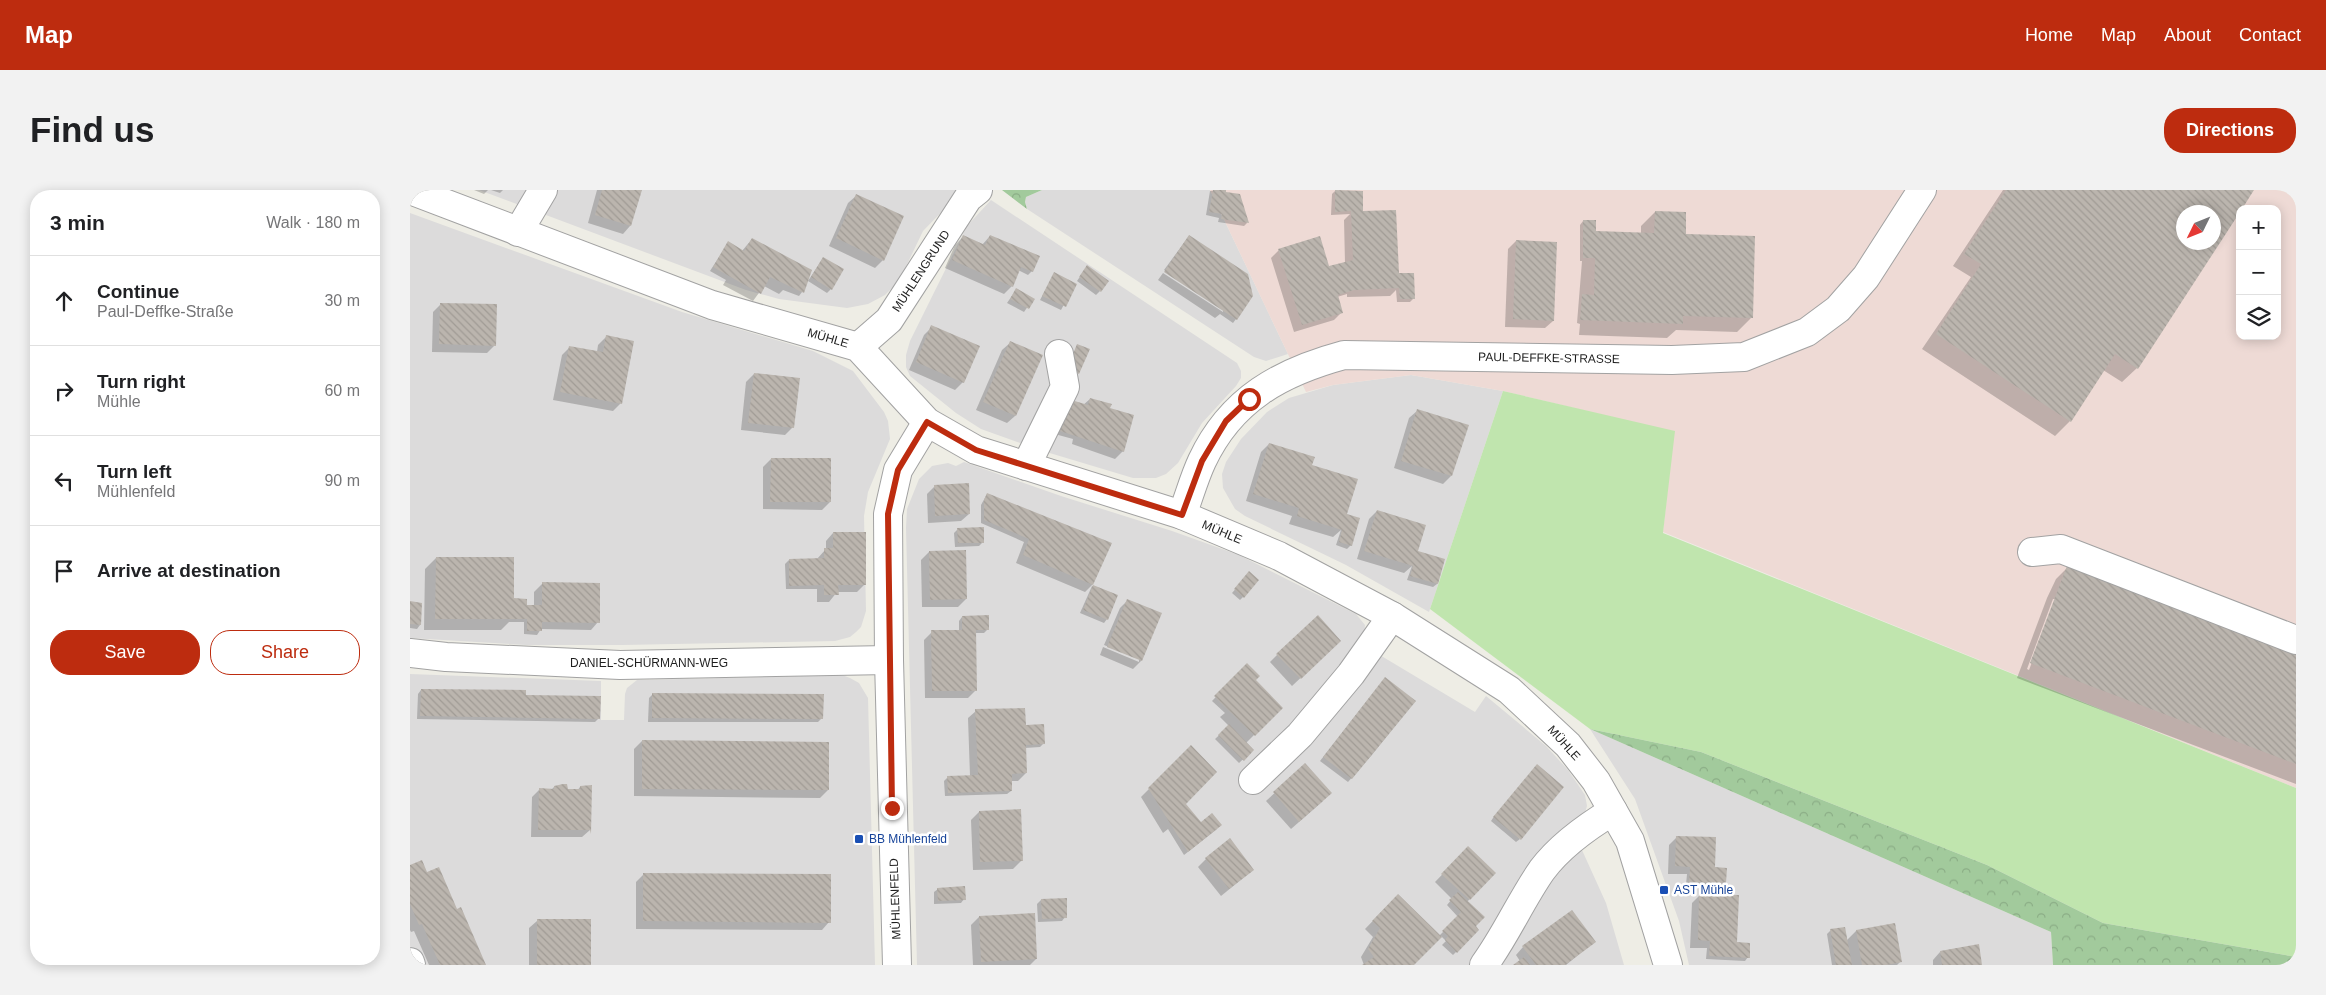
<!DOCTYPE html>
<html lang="en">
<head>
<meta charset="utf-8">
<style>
  body { margin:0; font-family:Arial,sans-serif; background:#f2f2f2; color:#202124 }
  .controls { position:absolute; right:15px; top:15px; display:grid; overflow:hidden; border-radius:10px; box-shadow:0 2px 12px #0003 }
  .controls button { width:45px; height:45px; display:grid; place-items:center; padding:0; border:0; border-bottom:1px solid #e0e0e0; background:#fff; color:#202124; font:25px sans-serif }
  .compass { position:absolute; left:1766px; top:15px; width:45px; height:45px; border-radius:50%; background:#fff; box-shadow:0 2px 12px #0003; rotate:227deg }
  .stop { position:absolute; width:15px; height:15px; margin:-11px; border:4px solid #bd2c0f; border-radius:50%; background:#fff }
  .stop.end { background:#bd2c0f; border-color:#fff; box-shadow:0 1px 5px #0008 }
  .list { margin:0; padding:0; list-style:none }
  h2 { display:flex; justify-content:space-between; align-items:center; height:65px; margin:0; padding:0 20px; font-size:21px }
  h2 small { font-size:16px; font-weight:400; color:#757577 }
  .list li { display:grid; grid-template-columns:32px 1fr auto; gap:15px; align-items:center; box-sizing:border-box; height:90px; padding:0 20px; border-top:1px solid #e0e0e0 }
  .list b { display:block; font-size:19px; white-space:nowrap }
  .list p { margin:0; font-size:16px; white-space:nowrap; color:#757577 }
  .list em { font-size:16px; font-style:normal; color:#757577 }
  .actions { display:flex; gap:10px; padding:15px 20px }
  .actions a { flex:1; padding:11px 0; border:1px solid #bd2c0f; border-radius:20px; text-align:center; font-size:18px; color:#bd2c0f }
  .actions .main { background:#bd2c0f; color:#fff }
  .icon { flex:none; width:28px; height:28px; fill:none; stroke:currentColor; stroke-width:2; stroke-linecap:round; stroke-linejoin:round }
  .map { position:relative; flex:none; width:1886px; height:775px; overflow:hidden; border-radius:20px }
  header { display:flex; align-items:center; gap:30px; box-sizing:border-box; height:70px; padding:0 25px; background:#bd2c0f; color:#fff }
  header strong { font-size:24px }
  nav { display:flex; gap:28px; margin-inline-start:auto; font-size:18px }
  .intro { display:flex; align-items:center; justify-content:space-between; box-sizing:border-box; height:120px; padding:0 30px }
  h1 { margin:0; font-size:35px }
  .button { padding:12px 22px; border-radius:20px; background:#bd2c0f; color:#fff; font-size:18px; font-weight:700 }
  main { display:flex; gap:30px; padding:0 30px }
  aside { flex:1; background:#fff; border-radius:20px; box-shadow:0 2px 12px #0003 }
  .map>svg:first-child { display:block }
  .residential { fill:#dcdbdb }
  .commercial { fill:#eedad5; fill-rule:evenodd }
  .grass { fill:#c0e5ae }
  .forest { fill:url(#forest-crowns) }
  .shadow { fill:#0003; fill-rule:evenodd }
  .building { fill:url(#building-back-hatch); fill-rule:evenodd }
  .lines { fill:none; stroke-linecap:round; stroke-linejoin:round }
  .minor-casing { stroke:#a2a2a2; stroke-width:30 }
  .minor { stroke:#fff; stroke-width:28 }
  .route { stroke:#bd2c0f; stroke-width:6 }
  .transit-dot { fill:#1a4fb4; stroke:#fff; stroke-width:2 }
  .labels { text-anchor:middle; stroke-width:5; stroke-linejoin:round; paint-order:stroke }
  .street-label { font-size:12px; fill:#1e1e1e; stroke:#fff }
  .transit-label { font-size:12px; fill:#164399; stroke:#fff; text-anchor:start }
</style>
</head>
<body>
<header>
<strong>Map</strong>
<nav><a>Home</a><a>Map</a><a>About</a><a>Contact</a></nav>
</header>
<div class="intro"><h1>Find us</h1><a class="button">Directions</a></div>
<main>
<aside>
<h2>3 min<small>Walk · 180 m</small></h2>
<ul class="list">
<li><svg class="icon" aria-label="ahead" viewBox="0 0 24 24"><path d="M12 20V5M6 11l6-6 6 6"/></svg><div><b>Continue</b><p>Paul-Deffke-Straße</p></div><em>30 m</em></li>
<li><svg class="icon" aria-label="right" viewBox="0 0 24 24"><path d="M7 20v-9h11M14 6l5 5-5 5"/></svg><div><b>Turn right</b><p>Mühle</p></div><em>60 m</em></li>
<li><svg class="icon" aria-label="left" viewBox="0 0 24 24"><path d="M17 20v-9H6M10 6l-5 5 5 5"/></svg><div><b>Turn left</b><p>Mühlenfeld</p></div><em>90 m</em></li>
<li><svg class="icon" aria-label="arrive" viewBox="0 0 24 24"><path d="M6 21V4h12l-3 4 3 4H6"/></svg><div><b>Arrive at destination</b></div></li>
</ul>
<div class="actions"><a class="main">Save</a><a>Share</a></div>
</aside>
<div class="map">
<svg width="1886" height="775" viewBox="0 0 1886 775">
  <defs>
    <pattern id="forest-crowns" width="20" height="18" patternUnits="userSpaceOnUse" patternTransform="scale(1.25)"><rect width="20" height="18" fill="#a2ca9c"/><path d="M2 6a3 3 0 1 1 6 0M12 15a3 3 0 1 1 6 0" fill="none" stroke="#8bad86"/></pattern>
    <pattern id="building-back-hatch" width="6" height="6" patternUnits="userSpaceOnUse" patternTransform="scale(1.25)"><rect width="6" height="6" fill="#bbb5ae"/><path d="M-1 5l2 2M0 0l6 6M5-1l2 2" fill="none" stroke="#a09b95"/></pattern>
  </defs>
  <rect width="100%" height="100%" fill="#eeede5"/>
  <g class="residential">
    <path d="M69,0h484l-40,41 -22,46 -8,10 -8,8 -17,9 -21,4 -68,-9 -33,-9z"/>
    <path d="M632,0h168l78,164 -22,7 -12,-4 -227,-148 -2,-7 1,-5z"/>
    <path d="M581,10l246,163 4,8v7l-5,8 -34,37 -24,40 -12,11 -10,4h-23l-90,-27 -62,-22 -25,-16 -46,-37 -4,-9v-12l4,-14 57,-115z"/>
    <path d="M0,23l272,99 131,39 40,20 31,41 4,9 2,18 -22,53 -4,24 2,95 -5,16 -5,5 -6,5 -15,4 -212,4h-97l-116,-7z"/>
    <path d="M1001,185l92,16 -74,221 -83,-47 -101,-49 -10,-7 -12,-21 -1,-14 4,-12 15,-23 26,-27 22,-14 44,-13z"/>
    <path d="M554,272l97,34 111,35 67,24 117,59 9,11 -2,20 112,67 11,-16 60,50 22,24 17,25 2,11 -3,10 -12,12 34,75 18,62h-707l-11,-437 1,-19 12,-30 13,-13 16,-3 8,3z"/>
    <path d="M0,484l191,7v39h23l1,-26 2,-6 10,-8 205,-5 8,3 9,5 9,15 7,267h-465z"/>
    <path d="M1180,539l461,203 2,33h-364l-10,-44 -44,-122z"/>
  </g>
  <path class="commercial" d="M800,0h1086v598l-633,-256 11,-100 -171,-41 -92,-16 -78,10 -27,7zM1830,19h37v127h-37zM1774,22h30v30h-30z"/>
  <path class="grass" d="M1093,201l172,40 -12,102 633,255v169l-193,-34 -116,-58 -286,-113 -111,-23 -160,-120z"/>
  <g class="forest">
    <path d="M592,0h40l-16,7 -1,5 2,7z"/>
    <path d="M1180,539l111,23 286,113 116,58 193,34v8h-243l-2,-33z"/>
  </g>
  <g class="shadow">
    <path d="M64,0h14l-4,4z"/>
    <path d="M81,0h12l-3,3z"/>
    <path d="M187,0h44l-11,36 -7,8 -35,-11z"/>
    <path d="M815,0l-1,3 15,2 8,28 -3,3 -26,-4 1,-4 -13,-3 4,-24z"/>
    <path d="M926,0l26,20 35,65 17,23 -4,4h-13l-1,-12 -6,6 -43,1v-3l-10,3 5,15 -8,8 -40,12 -23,-74 8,-8 49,19 17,-6 -1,-43 6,-6 -19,1 1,-21z"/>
    <path d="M1593,0h250l-116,178 -15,14 -19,-12 -33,51 -15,15 -133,-87 49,-72 -18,-11zM1774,22h30v30h-30z"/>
    <path d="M446,6l27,64 -8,8 -46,-22 19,-43z"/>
    <path d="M1245,22l29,23 67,83 -14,14 -61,-2 -9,8 -88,-3 1,-11 -3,-1 5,-62h-2v-36l3,-4 12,14 46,-1v-8z"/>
    <path d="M580,46l42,35 -4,4 -10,-5 -6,16 -8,8 -59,-26 10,-23 8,-8 19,8z"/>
    <path d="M779,46l47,83 -3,4 -13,-9 -5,4 -57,-38 5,-7 60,39v-3l-59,-39z"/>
    <path d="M342,49l58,32 -8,21 -3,4 -16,-6 -4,4 -15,-8 -11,15 -30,-16 3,-5 -16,-9 18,-28 14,8z"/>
    <path d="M1106,51l37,80 -8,7 -40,-1 3,-78z"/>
    <path d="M413,68l8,31 -4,4 -19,-12z"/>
    <path d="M674,81l16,20 -4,4 -19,-14z"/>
    <path d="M644,84l21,10 -14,26 -21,-10z"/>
    <path d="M606,100l17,9 -9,13 -17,-9z"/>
    <path d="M31,114l54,41 -8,8 -55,-1 1,-40z"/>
    <path d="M522,137l31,55 -8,8 -46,-20 15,-35z"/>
    <path d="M196,147l15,66 -8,8 -60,-11 9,-45 8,-8 27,5 1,-7z"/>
    <path d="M600,153l31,13 -26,60 -8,7 -31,-13 26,-60z"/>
    <path d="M344,184l39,53 -8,8 -44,-5 5,-48z"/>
    <path d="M680,209l19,10 14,42 -8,8 -43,-15 1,-5 -22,-6z"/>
    <path d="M1007,221l50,15 -16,50 -8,8 -49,-16 15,-50z"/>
    <path d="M859,254l41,22 34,53 7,26 -4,4 -11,-4 5,-15 -8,7 -44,-13 3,-8 -46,-15 15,-49z"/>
    <path d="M361,269l59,43 -8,8 -59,-1v-42z"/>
    <path d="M525,296l34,28 -8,7 -33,2 -1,-29z"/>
    <path d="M577,304l123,50 -18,41 -7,7 -69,-29 8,-21 -43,-19v-18z"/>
    <path d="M967,321l38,44 29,5 -7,24 -4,3 -26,-7 5,-14 -8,7 -47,-14 12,-40z"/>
    <path d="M548,339l25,13 -4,4 -24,1 -1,-14z"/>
    <path d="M423,343l32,51 -8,8h-20l-8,10h-12v-13h-31l-1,-25 4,-4 28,-1 9,-10v-8z"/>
    <path d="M519,362l37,47 -8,8h-36l-1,-47z"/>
    <path d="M26,368l90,48h8v-14l8,-8 56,38 -7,8 -50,-1 -4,6 -13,-1v-12h-15l-8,8h-77l1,-61z"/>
    <path d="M1657,378l229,85v131l-279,-106 30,-80 9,-19zM1643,409h3l-27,71 -2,-1z"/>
    <path d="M836,387l-3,20 -3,3 -8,-7z"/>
    <path d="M682,396l24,10 -9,23 -3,4 -24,-10z"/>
    <path d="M718,410l32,14 -19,47 -8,8 -33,-14 3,-8 36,15v-3l-35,-14 16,-37z"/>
    <path d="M0,413l10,22 -3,4 -7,-1z"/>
    <path d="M552,427l26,12 -4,4h-9l1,57 -8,8h-43l-1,-58 8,-8 27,-1v-10z"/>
    <path d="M930,451l-48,45 -22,-24 7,-7z"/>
    <path d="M837,475l-11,33 45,10 -35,35 7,7 -14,13 -24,-24 14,-13 -9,-9 5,-4 -13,-12z"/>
    <path d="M968,497l36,15 -43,54 -23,26 -28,-21z"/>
    <path d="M11,500l104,6 74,22 -4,4 -178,-3 1,-25z"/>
    <path d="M242,505l170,23 -4,4h-170l1,-24z"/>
    <path d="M566,521l48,17 19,16 -3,3 -15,1 1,25 -8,8h-7v10l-4,3 -62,2 -1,-15 4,-4 22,-1 -2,-58z"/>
    <path d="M232,551l186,49 -8,8 -186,-2v-47z"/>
    <path d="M781,557l-7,57 17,19 16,6 -33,26 -16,-26 -5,4 -22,-36z"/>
    <path d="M895,575l18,36 -32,28 -25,-28z"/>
    <path d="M144,597l23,4 3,-4 10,43 -8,7h-51l1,-40 7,-7h12z"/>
    <path d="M569,622l42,49 -8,8 -40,1 -2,-50z"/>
    <path d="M1085,625l25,24 -4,3 -25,-21z"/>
    <path d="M1267,647l37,30 11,16 -3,4 -36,-2 1,-11h-19l1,-29z"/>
    <path d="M1058,658l26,25 -27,29 7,24 4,4 -25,25 -11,-10 4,-4 -5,-5 -29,29h-48l-3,-8 12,-20 -8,-8 33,-34 41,41 19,-19 -11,-12 5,-6 -17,-17z"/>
    <path d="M796,669l47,11 -32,26 -23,-29z"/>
    <path d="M0,677l16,7 30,36 28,55h-55l-15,-34 -3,1 -1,-2z"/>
    <path d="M234,684l185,48 -7,8 -186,-1v-47z"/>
    <path d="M528,699l26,10 -3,4 -27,1v-12z"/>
    <path d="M1290,705l48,62 -3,4 -39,-2 1,-11h-17l2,-45z"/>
    <path d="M656,709l-1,18 -3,4 -24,1 -1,-18 4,-4z"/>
    <path d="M569,727l57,42 -6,6h-57l-2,-40z"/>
    <path d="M127,731l53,44h-61v-37z"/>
    <path d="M1421,740l15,11 10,-10 44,31 -3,3h-65l-5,-31z"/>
    <path d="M1184,752l-28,23h-51l5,-4 -4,-6 7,-8z"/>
    <path d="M1530,762l41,13h-48v-5z"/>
  </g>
  <g class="building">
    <path d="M192,0h40l-11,36 -36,-11z"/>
    <path d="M803,0h13v2l14,2 9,29 -28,-4 1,-5 -13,-2z"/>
    <path d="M925,0l28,1v20l33,-1 3,63h15l1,26h-15l-1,-11 -45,2 -16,5 5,18 -41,12 -24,-76 42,-13 9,30 24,-6 -2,-49 -16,1z"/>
    <path d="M1596,0h248l-12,19h-2v3l-102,157 -23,-15 -44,68 -135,-88 45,-70 -17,-10zM1774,22h30v30h-30z"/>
    <path d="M446,4l48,22 -20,45 -48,-23z"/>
    <path d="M1245,21l31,1v22l69,2 -2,82 -70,-2v8l-103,-4 2,-26 12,1 1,-37h-12v-38h13v11l58,2z"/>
    <path d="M553,45l22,10 5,-10 50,21 -7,16 -12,-5 -8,20 -61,-27z"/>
    <path d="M779,45l59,39 5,22 -16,24 -73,-48z"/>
    <path d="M342,48l60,32 -8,23 -34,-16 -9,17 -48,-27 15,-26 16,10z"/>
    <path d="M1106,50l41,2 -3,79 -41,-2z"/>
    <path d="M413,67l21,12 -12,21 -21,-13z"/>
    <path d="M677,75l22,16 -8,11 -22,-15z"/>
    <path d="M644,82l23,12 -11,23 -24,-11z"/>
    <path d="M606,98l19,11 -6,10 -19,-10z"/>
    <path d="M30,113l57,1 -1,42 -57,-2z"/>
    <path d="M521,135l49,21 -16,37 -48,-21z"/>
    <path d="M196,145l28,6 -12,63 -62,-12 9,-46 34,6z"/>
    <path d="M600,151l33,14 -27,61 -33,-14z"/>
    <path d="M667,154l13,5 -11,25 -12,-5z"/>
    <path d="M344,183l46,5 -6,50 -46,-5z"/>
    <path d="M680,208l22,6 -2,4 24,7 -10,37 -70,-23 14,-30 20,6z"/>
    <path d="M1007,219l52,16 -17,51 -51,-15z"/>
    <path d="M859,253l46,14 -3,8 46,14 -11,35 13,4 -8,28 -13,-4 3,-12 -45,-14 2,-8 -46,-14z"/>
    <path d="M361,268h60v44h-61z"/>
    <path d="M559,293l1,31 -35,2 -1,-31z"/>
    <path d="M577,303l125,50 -19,42 25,10 -10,25 -25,-10 10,-25 -70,-30 6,-16 -45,-19v-20z"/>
    <path d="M967,320l49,15 -8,26 27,8 -7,25 -28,-8 3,-10 -49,-15z"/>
    <path d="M574,337v16h-26l-1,-15z"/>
    <path d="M423,342h33v53h-28l1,10h-15v-10l-35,1v-27l35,-1v-10h9z"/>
    <path d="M556,360l1,49 -37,1 -1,-49z"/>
    <path d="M26,367h78v41l13,1v6h15v-23l58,1v40l-58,-1v9h-15v-12h-92z"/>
    <path d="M1657,376l229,86v112l-266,-101z"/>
    <path d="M839,381l10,9 -15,18 -10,-9z"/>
    <path d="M717,409l35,14 -20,48 -35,-14z"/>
    <path d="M0,411l12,2 -1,22 -11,-1z"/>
    <path d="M579,425v15h-13l1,61h-45l-1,-61h31v-14z"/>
    <path d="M908,425l23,26 -40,38 -25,-25z"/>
    <path d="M837,473l13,13 -4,4 27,28 -28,28 -41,-40z"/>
    <path d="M975,487l31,24 -64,78 -29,-22z"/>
    <path d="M11,499l105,1v5l75,1 -1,23 -180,-3z"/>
    <path d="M242,503l172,1 -1,25 -171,-1z"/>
    <path d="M615,518l1,17 18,-1 1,20 -19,1 1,28 -15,1v17l-64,2 -1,-17 31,-1 -3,-66z"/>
    <path d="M819,534l25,26 -10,11 -26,-26z"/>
    <path d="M232,550l187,2v48l-187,-1z"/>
    <path d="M781,555l26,27 -31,32 15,18 11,-9 10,12 -34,27 -40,-64z"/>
    <path d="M895,573l27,30 -33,29 -26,-30z"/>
    <path d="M1127,574l27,23 -43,53 -28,-23z"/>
    <path d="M153,594h4l1,5h12v-3l12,-1 -1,49 -1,-4h-52l1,-42 15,1v-3z"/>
    <path d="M611,619l2,52 -43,1 -1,-51z"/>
    <path d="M1266,646l40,1 -1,30 12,1 -1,15 -37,-1 1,-15 -15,-1z"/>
    <path d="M820,648l24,32 -25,19 -24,-31z"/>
    <path d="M1058,656l28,27 -26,27 -29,-26z"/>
    <path d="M12,670l5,12 12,-5 18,42 4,-2 25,58h-46l-18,-41 -3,1 -9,-21v-39z"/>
    <path d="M233,683l188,1v49l-188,-2z"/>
    <path d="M555,696l1,14 -28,1 -1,-13z"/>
    <path d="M1048,702l27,25 -9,9 3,4 -22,23 -12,-13 3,-4 -6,-5 19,-19 -12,-12z"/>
    <path d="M988,704l44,43 -28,28h-52l12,-8 -6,-8 12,-21 -8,-7z"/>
    <path d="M1289,704l40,1 -2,47 13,1v15l-41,-2 1,-15 -12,-1z"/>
    <path d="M657,708v20l-25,1 -1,-20z"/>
    <path d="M1162,720l24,32 -31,23h-29l-14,-19z"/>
    <path d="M625,723l2,46 -56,3 -2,-46z"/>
    <rect x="127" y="729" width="54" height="46"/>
    <path d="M1485,733l7,39 -16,3h-24l-6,-35z"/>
    <path d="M1435,737l7,38h-16l-6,-36z"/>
    <path d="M1569,754l3,21h-40l-2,-14z"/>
    <path d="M1114,767l6,8h-17z"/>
  </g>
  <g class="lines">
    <g class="minor-casing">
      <g id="minor">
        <path d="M0,0l302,115 146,42 69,75 49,28 206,65 97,41 113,60 117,74 59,55 28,36 34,60 38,124"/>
        <path d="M108,42l25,-42"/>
        <path d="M448,157l31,-27 79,-122 10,-8"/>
        <path d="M616,276l39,-79 -6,-33"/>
        <path d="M772,325c7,-18 12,-37 20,-54 29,-62 79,-89 142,-106l328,5 72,-3 63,-25 31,-23 28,-32 56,-87"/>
        <path d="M1622,362l29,-3 235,91"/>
        <path d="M0,463l36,4 174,8 269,-5"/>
        <path d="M843,590l47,-45 51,-61 41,-58"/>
        <path d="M0,772l1,3"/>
        <path d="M487,775l-8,-305 -1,-146 10,-44 29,-48"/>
        <path d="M1074,775c22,-30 37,-65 58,-95 18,-24 46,-44 71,-59"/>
      </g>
    </g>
    <use href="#minor" class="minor"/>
  </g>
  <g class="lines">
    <path class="route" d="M482,618l-4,-294 10,-44 29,-48 49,28 206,65 20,-54 24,-40 23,-22"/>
  </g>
  <g class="transit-dot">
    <rect x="444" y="644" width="10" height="10" rx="2.5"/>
    <rect x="1249" y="695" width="10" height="10" rx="2.5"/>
  </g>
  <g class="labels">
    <g class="street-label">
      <text transform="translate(511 81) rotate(-57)" y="4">MÜHLENGRUND</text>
      <text transform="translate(418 148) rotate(16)" y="4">MÜHLE</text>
      <text transform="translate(1139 168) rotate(1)" y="4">PAUL-DEFFKE-STRASSE</text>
      <text transform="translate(812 342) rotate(23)" y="4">MÜHLE</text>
      <text x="239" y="477">DANIEL-SCHÜRMANN-WEG</text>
      <text transform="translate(1154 553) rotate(48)" y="4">MÜHLE</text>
      <text transform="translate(485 709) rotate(-92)" y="4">MÜHLENFELD</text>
    </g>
    <g class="transit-label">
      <text x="459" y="653">BB Mühlenfeld</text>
      <text x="1264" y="704">AST Mühle</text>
    </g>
  </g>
</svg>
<div class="controls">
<button>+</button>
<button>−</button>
<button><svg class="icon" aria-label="layers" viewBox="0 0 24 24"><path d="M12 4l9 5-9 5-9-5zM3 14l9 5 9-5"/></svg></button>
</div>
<svg class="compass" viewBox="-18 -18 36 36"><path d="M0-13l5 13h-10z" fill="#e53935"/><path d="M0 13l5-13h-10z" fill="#757577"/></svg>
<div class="stop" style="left:839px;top:209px"></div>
<div class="stop end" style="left:482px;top:618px"></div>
</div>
</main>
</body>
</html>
